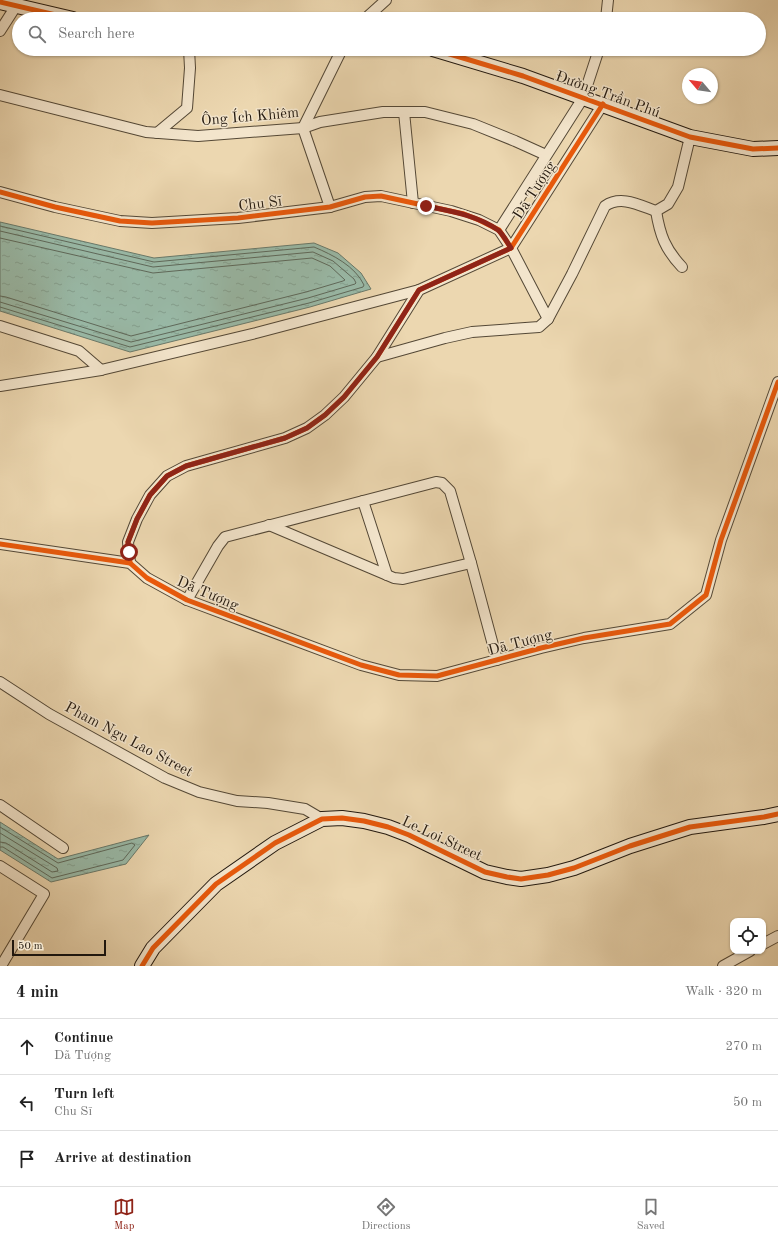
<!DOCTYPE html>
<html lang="en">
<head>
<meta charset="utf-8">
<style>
  body { margin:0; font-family:"Old Standard TT",serif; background:#f2f2f2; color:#222 }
  .controls { position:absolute; right:12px; bottom:12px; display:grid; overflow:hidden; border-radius:8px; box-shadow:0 1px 3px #0004 }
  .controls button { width:36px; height:36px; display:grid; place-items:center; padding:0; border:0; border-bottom:1px solid #e0e0e0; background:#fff; color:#222; font:20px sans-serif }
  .compass { position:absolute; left:682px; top:68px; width:36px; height:36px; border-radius:50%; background:#fff; box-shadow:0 1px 3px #0004; rotate:299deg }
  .scale { position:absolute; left:12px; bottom:10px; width:94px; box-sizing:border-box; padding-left:4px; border:2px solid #22180e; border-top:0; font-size:11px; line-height:14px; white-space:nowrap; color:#22180e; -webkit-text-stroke:3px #f3e5cc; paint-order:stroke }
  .stop { position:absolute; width:12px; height:12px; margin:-9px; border:3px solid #8f2418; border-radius:50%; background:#fff }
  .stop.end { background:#8f2418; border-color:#fff; box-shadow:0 1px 4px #0008 }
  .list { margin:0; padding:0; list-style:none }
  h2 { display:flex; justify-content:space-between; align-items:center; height:52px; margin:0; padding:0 16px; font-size:17px }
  h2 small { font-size:13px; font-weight:400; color:#767676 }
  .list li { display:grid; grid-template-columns:26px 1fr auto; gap:12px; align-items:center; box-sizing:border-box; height:56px; padding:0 16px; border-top:1px solid #e0e0e0 }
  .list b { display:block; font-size:15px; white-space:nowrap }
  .list p { margin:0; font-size:13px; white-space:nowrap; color:#767676 }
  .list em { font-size:13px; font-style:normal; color:#767676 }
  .icon { flex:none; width:22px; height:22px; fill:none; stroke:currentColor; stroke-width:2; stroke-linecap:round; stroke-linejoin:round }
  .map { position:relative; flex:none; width:778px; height:966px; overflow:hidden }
  .search { position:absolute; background:#fff; box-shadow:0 1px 3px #0004; left:12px; right:12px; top:12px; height:44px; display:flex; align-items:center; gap:10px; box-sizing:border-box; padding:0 14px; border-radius:22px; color:#767676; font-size:15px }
  .sheet { height:220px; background:#fff }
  nav { display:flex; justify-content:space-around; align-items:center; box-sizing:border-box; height:56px; border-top:1px solid #e0e0e0; background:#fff; font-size:11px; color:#767676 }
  nav a { display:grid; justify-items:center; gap:2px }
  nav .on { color:#8f2418 }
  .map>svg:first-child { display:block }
  .water { fill:url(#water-ripples); stroke:#69796a }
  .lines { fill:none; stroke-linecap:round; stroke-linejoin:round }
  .shore { stroke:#5e695b; stroke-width:1 }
  .street-casing { stroke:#544836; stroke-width:12 }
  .secondary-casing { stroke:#22180e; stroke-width:16 }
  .street { stroke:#f3e5cc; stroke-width:10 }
  .secondary { stroke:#f3e5cc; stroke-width:14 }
  .cycleway-casing { stroke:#f3e5cc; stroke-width:8 }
  .cycleway { stroke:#e8590c; stroke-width:5 }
  .route { stroke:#8f2418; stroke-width:5 }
  .labels { text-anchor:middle; stroke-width:3; stroke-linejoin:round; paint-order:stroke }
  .street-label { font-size:15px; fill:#22180e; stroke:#f3e5cc }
</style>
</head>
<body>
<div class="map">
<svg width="778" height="966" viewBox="0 0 778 966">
  <defs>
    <pattern id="water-ripples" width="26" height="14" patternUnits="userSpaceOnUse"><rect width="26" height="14" fill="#99baa8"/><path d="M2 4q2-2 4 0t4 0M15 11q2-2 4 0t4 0" fill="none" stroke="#849f8f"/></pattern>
  </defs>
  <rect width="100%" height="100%" fill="#ecd7b0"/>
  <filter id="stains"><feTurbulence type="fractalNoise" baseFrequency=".005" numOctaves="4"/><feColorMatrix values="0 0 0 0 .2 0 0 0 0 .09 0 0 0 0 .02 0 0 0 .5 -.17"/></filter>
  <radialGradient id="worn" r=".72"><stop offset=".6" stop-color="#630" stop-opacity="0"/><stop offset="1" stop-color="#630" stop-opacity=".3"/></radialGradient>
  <g class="water">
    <path d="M0,222l154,36 160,-15 24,10 23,20 10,16 -61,18 -180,45 -130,-41z"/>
    <path d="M0,822l58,37 91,-24 -23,29 -75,18 -51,-32z"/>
  </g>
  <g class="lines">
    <g class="shore">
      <path d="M0,226l154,36 160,-15c19,8 41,19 50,38l-1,2 -54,16 -179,44 -130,-40"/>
      <path d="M0,231l153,36 160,-15 20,9 21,18 2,4 -1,1 -47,14 -177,44 -131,-40"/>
      <path d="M0,238l153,35 159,-15 18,8 15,14 -2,1 -37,11 -175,44 -125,-39 -6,-1"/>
      <path d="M0,827l58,36 74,-20 3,2 -12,15 -71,18 -49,-31h-3"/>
      <path d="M0,833l57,35 1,3 -6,1 -46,-29 -6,-1"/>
    </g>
    <g class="street-casing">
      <g id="street">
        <path d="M365,19l21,-19"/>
        <path d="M606,19l2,-19"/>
        <path d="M0,31l16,-25"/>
        <path d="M0,95l146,37 52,4 105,-8 17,-6 63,-10h42l48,12 42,17 31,14"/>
        <path d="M404,112l9,91"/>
        <path d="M157,133l30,-25 3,-40 -1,-19"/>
        <path d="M0,192l55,15 65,14 32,2 86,-5 92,-11 35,-10 16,-1 70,15 28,9 20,10 12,18 37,71"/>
        <path d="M330,207l-27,-79 39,-79"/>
        <path d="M656,211c4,24 9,38 26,56"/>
        <path d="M499,230l84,-132 16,-49"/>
        <path d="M0,326l79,25 22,19"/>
        <path d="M377,357l68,-19 27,-6 67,-5 9,-8 24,-45 33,-68c16,-11 34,-1 51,5l12,-7 10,-17 12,-50"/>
        <path d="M0,386l101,-16 155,-37 163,-43"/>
        <path d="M363,501l24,74"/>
        <path d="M269,525l125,53 9,1 68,-16"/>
        <path d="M0,544l130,19 17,15 40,22 174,65 38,10 38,1 104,-28 43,-10 86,-14 36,-29 15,-55 57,-158"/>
        <path d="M130,563l-2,-21 9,-23 13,-24 17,-19 19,-10 99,-28 22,-10 18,-13 19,-18 33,-40 42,-67 92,-42 92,-144"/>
        <path d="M187,600l31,-54 7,-9 211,-55 6,1 8,8 21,72 26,97"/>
        <path d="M0,682l49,32 116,64 34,14 38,9 31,2 37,6 17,10"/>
        <path d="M0,805l63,43"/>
        <path d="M0,866l44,28 -43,72"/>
        <path d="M763,944l15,-8"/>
        <path d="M723,966l27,-15"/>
      </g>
    </g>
    <g class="secondary-casing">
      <g id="secondary">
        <path d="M0,2l73,17"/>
        <path d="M433,49l90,27 167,61 63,12 25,-1"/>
        <path d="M142,966l11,-18 63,-64 59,-41 47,-24 20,-1 22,3 24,6 21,8 76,37 22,5 14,2 27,-4 26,-7 56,-22 60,-19 74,-10 14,-3"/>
      </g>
    </g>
    <use href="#street" class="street"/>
    <use href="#secondary" class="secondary"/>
    <g class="cycleway-casing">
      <g id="cycleway">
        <path d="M0,2l73,17"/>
        <path d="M433,49l90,27 167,61 63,12 25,-1"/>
        <path d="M0,192l55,15 65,14 32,2 86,-5 92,-11 35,-10 16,-1 83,18 15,6 20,10 12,18"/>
        <path d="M0,544l130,19 17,15 40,22 174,65 38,10 38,1 104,-28 43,-10 86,-14 36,-29 15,-55 57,-158"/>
        <path d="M130,563l-2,-21 9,-23 13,-24 17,-19 19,-10 99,-28 22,-10 18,-13 19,-18 33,-40 42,-67 92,-42 92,-144"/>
        <path d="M142,966l11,-18 63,-64 59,-41 47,-24 20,-1 22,3 24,6 21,8 76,37 22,5 14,2 27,-4 26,-7 56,-22 60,-19 74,-10 14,-3"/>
      </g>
    </g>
    <use href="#cycleway" class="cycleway"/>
  </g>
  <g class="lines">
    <path class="route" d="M129,552l-1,-10 9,-23 13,-24 17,-19 19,-10 99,-28 22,-10 18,-13 19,-18 33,-40 42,-67 92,-42c-4,-6 -8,-14 -13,-18 -21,-15 -48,-19 -72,-24"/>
  </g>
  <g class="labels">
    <g class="street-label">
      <text transform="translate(608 94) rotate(20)" y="5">Đường Trần Phú</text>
      <text transform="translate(250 116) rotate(-5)" y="5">Ông Ích Khiêm</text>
      <text transform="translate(534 190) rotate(-57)" y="5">Dã Tượng</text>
      <text transform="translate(260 203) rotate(-7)" y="5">Chu Sĩ</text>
      <text transform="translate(208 593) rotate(23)" y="5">Dã Tượng</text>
      <text transform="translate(520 642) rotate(-15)" y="5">Dã Tượng</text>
      <text transform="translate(129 739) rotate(28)" y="5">Pham Ngu Lao Street</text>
      <text transform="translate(442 838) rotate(25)" y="5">Le Loi Street</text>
    </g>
  </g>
  <rect width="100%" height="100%" filter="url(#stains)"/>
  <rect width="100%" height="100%" fill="url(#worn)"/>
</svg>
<div class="controls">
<button><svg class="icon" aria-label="locate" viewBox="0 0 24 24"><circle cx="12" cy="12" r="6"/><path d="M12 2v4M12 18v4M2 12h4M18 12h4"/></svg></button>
</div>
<svg class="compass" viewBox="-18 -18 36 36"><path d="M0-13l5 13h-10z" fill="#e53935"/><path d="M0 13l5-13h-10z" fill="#767676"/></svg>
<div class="scale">50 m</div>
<div class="stop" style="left:129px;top:552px"></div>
<div class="stop end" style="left:426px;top:206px"></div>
<div class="search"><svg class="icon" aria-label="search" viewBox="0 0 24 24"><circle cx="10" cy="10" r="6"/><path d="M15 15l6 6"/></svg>Search here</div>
</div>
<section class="sheet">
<h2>4 min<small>Walk · 320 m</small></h2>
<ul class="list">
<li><svg class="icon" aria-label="ahead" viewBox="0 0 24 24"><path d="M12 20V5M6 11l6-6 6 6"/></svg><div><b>Continue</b><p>Dã Tượng</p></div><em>270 m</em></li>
<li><svg class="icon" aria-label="left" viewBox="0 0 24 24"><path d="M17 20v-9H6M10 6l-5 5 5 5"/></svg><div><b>Turn left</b><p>Chu Sĩ</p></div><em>50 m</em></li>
<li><svg class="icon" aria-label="arrive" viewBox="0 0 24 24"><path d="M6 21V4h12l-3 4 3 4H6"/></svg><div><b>Arrive at destination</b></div></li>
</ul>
</section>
<nav>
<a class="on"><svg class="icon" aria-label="map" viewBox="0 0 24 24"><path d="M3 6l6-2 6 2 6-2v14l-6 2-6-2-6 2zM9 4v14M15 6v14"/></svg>Map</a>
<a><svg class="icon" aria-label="directions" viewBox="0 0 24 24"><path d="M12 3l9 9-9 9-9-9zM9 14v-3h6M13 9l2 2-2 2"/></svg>Directions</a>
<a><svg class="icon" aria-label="saved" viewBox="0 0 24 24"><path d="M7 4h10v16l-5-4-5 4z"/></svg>Saved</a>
</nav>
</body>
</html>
